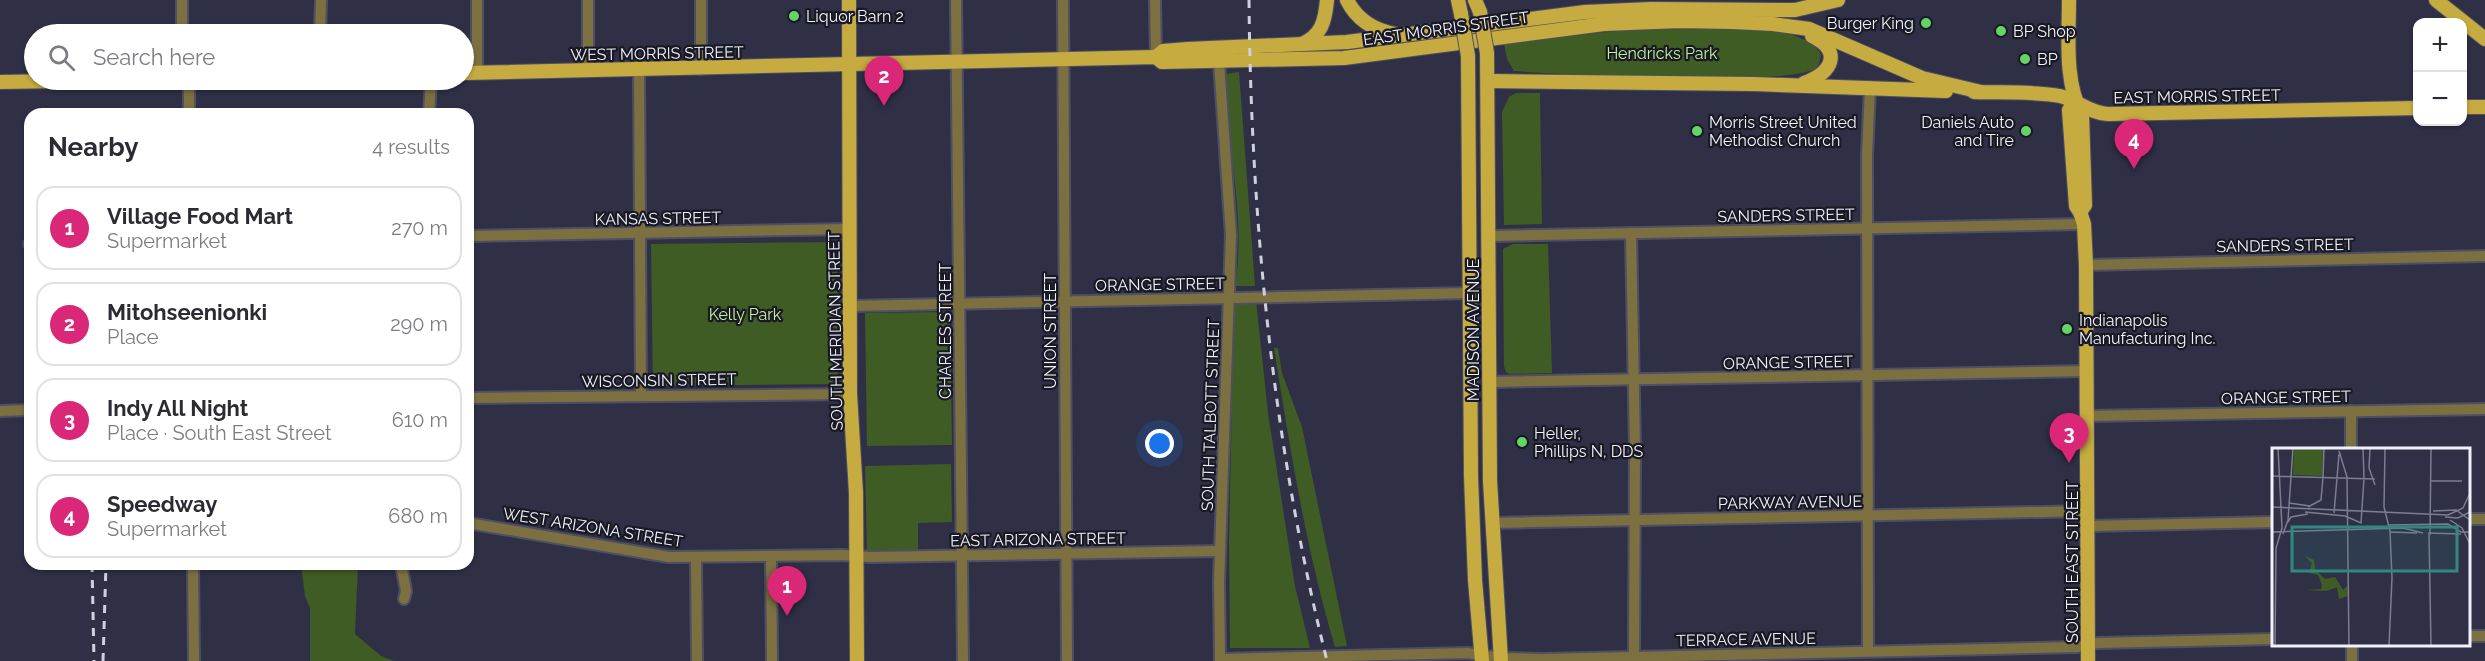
<!DOCTYPE html>
<html lang="en">
<head>
<meta charset="utf-8">
<style>
  body { margin:0; font-family:Raleway,sans-serif; background:#f7f7f7; color:#2b2b33 }
  .controls { position:absolute; right:18px; top:18px; display:grid; overflow:hidden; border-radius:12px; box-shadow:0 2px 4px #0004 }
  .controls button { width:54px; height:54px; display:grid; place-items:center; padding:0; border:0; border-bottom:2px solid #e1e1e2; background:#fff; color:#2b2b33; font:30px sans-serif }
  .you { position:absolute; left:1160px; top:444px; width:21px; height:21px; margin:-15px; border:4px solid #fff; border-radius:50%; background:#1a73e8; box-shadow:0 0 0 9px #1a73e833 }
  .badge { display:grid; place-items:center; width:39px; height:39px; border-radius:50%; background:#db2777; color:#fff; font-size:20px; font-weight:700 }
  .pin { position:absolute; translate:-50% -50px; filter:drop-shadow(0 2px 3px #0008) }
  .pin::after { content:''; position:absolute; top:32px; width:21px; height:18px; background:inherit; clip-path:polygon(0 0,100% 0,50% 100%) }
  .list { margin:0; padding:0; list-style:none }
  h2 { display:flex; justify-content:space-between; align-items:center; height:78px; margin:0; padding:0 24px; font-size:26px }
  h2 small { font-size:20px; font-weight:400; color:#7c7c81 }
  .list li { display:grid; grid-template-columns:39px 1fr auto; gap:18px; align-items:center; box-sizing:border-box; height:84px; margin:0 12px 12px; padding:0 12px; border:2px solid #e1e1e2; border-radius:18px }
  .list b { display:block; font-size:22px; white-space:nowrap }
  .list p { margin:0; font-size:20px; white-space:nowrap; color:#7c7c81 }
  .list em { font-size:20px; font-style:normal; color:#7c7c81 }
  .icon { flex:none; width:33px; height:33px; fill:none; stroke:currentColor; stroke-width:2; stroke-linecap:round; stroke-linejoin:round }
  .map { position:relative; flex:none; width:2485px; height:661px; overflow:hidden }
  .search { position:absolute; background:#fff; box-shadow:0 2px 4px #0004; left:24px; top:24px; width:450px; height:66px; display:flex; align-items:center; gap:15px; box-sizing:border-box; padding:0 21px; border-radius:33px; color:#7c7c81; font-size:22px }
  .panel { position:absolute; background:#fff; box-shadow:0 2px 4px #0004; left:24px; top:108px; width:450px; height:462px; border-radius:18px }
  .map>svg:first-child { display:block }
  .green { fill:#3f5c25 }
  .lines { fill:none; stroke-linecap:round; stroke-linejoin:round }
  .minor-casing { stroke:#4e4f63; stroke-width:14 }
  .major-casing { stroke:#4e4f63; stroke-width:16 }
  .minor { stroke:#7c7041; stroke-width:10 }
  .major { stroke:#c6ab41; stroke-width:14 }
  .rail { stroke:#cfd0dd; stroke-width:3; stroke-dasharray:8 8; stroke-linecap:butt }
  .major-bridge-casing { stroke:#4e4f63; stroke-width:16; stroke-linecap:butt }
  .major-bridge { stroke:#c6ab41; stroke-width:14 }
  .poi-dot { fill:#65d467; stroke:#191923; stroke-width:2 }
  .labels { text-anchor:middle; stroke-width:4.5; stroke-linejoin:round; paint-order:stroke }
  .poi-label { font-size:16px; fill:#f0f1fd; stroke:#191923; text-anchor:start }
  .street-label { font-size:16px; fill:#f0f1fd; stroke:#191923 }
  .park-label { font-size:16px; fill:#c2f19d; stroke:#191923 }
  .inset-road { fill:none; stroke:#7c7d8f; stroke-width:1.5 }
  .view { fill:#318883; fill-opacity:0.15; stroke:#318883; stroke-width:3 }
  .inset-edge { fill:none; stroke:#f0f1fd; stroke-width:3 }
</style>
</head>
<body>
<div class="map">
<svg width="2485" height="661" viewBox="0 0 2485 661">
  <rect width="100%" height="100%" fill="#2f3046"/>
  <g class="green">
    <path d="M1651,28l123,2c15,4 40,9 47,25 -1,5 -1,9 -5,13 -23,19 -259,6 -302,3l-7,-12 -3,-15 60,-8z"/>
    <path d="M1239,72l16,214h-20c8,-47 1,-100 -6,-148 -3,-21 -2,-43 -4,-64z"/>
    <path d="M1516,93h24l2,131 -38,1 -2,-113 7,-15z"/>
    <path d="M837,242l1,142 -185,2 -2,-142z"/>
    <path d="M1513,244h35l4,129 -43,1 -3,-2 -2,-6 -1,-117z"/>
    <path d="M1256,300l12,113 27,173 15,62h-80l-1,-105 5,-242z"/>
    <path d="M950,312l2,133 -85,1 -2,-133z"/>
    <path d="M1274,348h4l4,25 20,54 45,219 -12,1c-29,-98 -45,-198 -61,-299z"/>
    <path d="M951,464l1,58 -34,1v27l-51,1 -2,-85z"/>
    <path d="M301,564h57l-3,70 26,22 13,5h-84v-53l-5,-12z"/>
  </g>
  <g class="lines">
    <g class="minor-casing">
      <g id="minor">
        <path d="M477,0v73"/>
        <path d="M588,0v71"/>
        <path d="M701,0v69"/>
        <path d="M956,0l7,661"/>
        <path d="M1063,0l4,661"/>
        <path d="M1155,0l1,57"/>
        <path d="M182,34v-34"/>
        <path d="M320,34l1,-34"/>
        <path d="M1219,62l12,173 -12,347 1,79"/>
        <path d="M639,70l2,326"/>
        <path d="M186,80l3,8v26"/>
        <path d="M429,114l2,-34"/>
        <path d="M1631,233l4,216 -1,212"/>
        <path d="M468,236l381,-7"/>
        <path d="M1489,236l595,-12"/>
        <path d="M29,244h1"/>
        <path d="M2086,265l399,-9"/>
        <path d="M850,306l620,-13"/>
        <path d="M1490,382l597,-11"/>
        <path d="M468,398l382,-4"/>
        <path d="M0,411l30,-1"/>
        <path d="M2351,411v39"/>
        <path d="M2087,416l398,-7"/>
        <path d="M2468,519h17"/>
        <path d="M468,523l201,34 173,-2 29,2 349,-6"/>
        <path d="M1492,523l596,-12"/>
        <path d="M2088,526l186,-4"/>
        <path d="M771,556l1,105"/>
        <path d="M696,557l1,104"/>
        <path d="M193,564l1,97"/>
        <path d="M401,564l5,27 -2,8"/>
        <path d="M2468,636h17"/>
        <path d="M2352,644v17"/>
        <path d="M1868,651l-1,-496 3,-67"/>
        <path d="M1220,659l247,-6 34,5 41,1 535,-12 20,-4 177,-4"/>
      </g>
    </g>
    <g class="major-casing">
      <g id="major">
        <path d="M849,0l1,394 6,99 1,168"/>
        <path d="M1347,0c10,20 26,30 48,34"/>
        <path d="M1458,0l3,14"/>
        <path d="M1475,0l5,12"/>
        <path d="M2069,0c0,37 -5,81 13,115l3,90 -5,7"/>
        <path d="M2436,0l49,39"/>
        <path d="M1302,44c20,-9 23,-23 25,-44"/>
        <path d="M1487,53l3,428 11,180"/>
        <path d="M1468,56l3,420 4,104 7,81"/>
        <path d="M1156,57l7,-6 25,-2 159,-7 238,-30 66,-3 144,1 43,-10"/>
        <path d="M464,73l692,-16 6,5 182,-4 260,-34 76,-3 53,1 40,2 36,5 113,49 59,14"/>
        <path d="M1489,81l265,3 192,7"/>
        <path d="M0,82l124,-2"/>
        <path d="M1804,83c27,-10 40,-31 8,-47"/>
        <path d="M1974,92c26,1 60,-1 86,4 17,4 29,17 48,18l310,-6"/>
        <path d="M2075,102l-6,8 7,96 4,6 4,12 2,41 2,396"/>
        <path d="M2462,107h23"/>
      </g>
    </g>
    <use href="#minor" class="minor"/>
    <use href="#major" class="major"/>
    <g class="rail">
      <path d="M1249,0c2,222 24,445 78,661"/>
      <path d="M92,564l2,97"/>
      <path d="M103,661l3,-97"/>
    </g>
    <g class="major-bridge-casing">
      <g id="major-bridge">
        <path d="M1480,12l7,41"/>
        <path d="M1461,14l7,42"/>
      </g>
    </g>
    <use href="#major-bridge" class="major-bridge"/>
  </g>
  <g class="poi-dot">
    <circle cx="794" cy="16" r="6"/>
    <circle cx="1926" cy="23" r="6"/>
    <circle cx="2001" cy="31" r="6"/>
    <circle cx="2025" cy="59" r="6"/>
    <circle cx="1697" cy="131" r="6"/>
    <circle cx="2026" cy="131" r="6"/>
    <circle cx="2067" cy="329" r="6"/>
    <circle cx="1522" cy="442" r="6"/>
  </g>
  <g class="labels">
    <g class="poi-label">
      <text x="806" y="22">Liquor Barn 2</text>
      <text x="1914" y="29" text-anchor="end">Burger King</text>
      <text x="2013" y="37">BP Shop</text>
      <text x="2037" y="65">BP</text>
      <text x="1709" y="128">Morris Street United<tspan x="1709" dy="18">Methodist Church</tspan></text>
      <text x="2014" y="128" text-anchor="end">Daniels Auto<tspan x="2014" dy="18">and Tire</tspan></text>
      <text x="2079" y="326">Indianapolis<tspan x="2079" dy="18">Manufacturing Inc.</tspan></text>
      <text x="1534" y="439">Heller,<tspan x="1534" dy="18">Phillips N, DDS</tspan></text>
    </g>
    <g class="street-label">
      <text transform="translate(1446 28) rotate(-8)" y="6">EAST MORRIS STREET</text>
      <text transform="translate(657 53) rotate(-1)" y="6">WEST MORRIS STREET</text>
      <text transform="translate(2197 96) rotate(-1)" y="6">EAST MORRIS STREET</text>
      <text transform="translate(1786 215) rotate(-1)" y="6">SANDERS STREET</text>
      <text transform="translate(658 218) rotate(-1)" y="6">KANSAS STREET</text>
      <text transform="translate(2285 245) rotate(-1)" y="6">SANDERS STREET</text>
      <text transform="translate(1160 284) rotate(-1)" y="6">ORANGE STREET</text>
      <text transform="translate(1473 330) rotate(-90)" y="6">MADISON AVENUE</text>
      <text transform="translate(835 331) rotate(-91)" y="6">SOUTH MERIDIAN STREET</text>
      <text transform="translate(945 331) rotate(-90)" y="6">CHARLES STREET</text>
      <text transform="translate(1050 331) rotate(-90)" y="6">UNION STREET</text>
      <text transform="translate(1788 362) rotate(-1)" y="6">ORANGE STREET</text>
      <text transform="translate(659 380) rotate(-1)" y="6">WISCONSIN STREET</text>
      <text transform="translate(2286 397) rotate(-1)" y="6">ORANGE STREET</text>
      <text transform="translate(1210 415) rotate(-88)" y="6">SOUTH TALBOTT STREET</text>
      <text transform="translate(1790 502) rotate(-1)" y="6">PARKWAY AVENUE</text>
      <text transform="translate(593 527) rotate(9)" y="6">WEST ARIZONA STREET</text>
      <text transform="translate(1038 539) rotate(-1)" y="6">EAST ARIZONA STREET</text>
      <text transform="translate(2072 562) rotate(-90)" y="6">SOUTH EAST STREET</text>
      <text transform="translate(1746 639) rotate(-1)" y="6">TERRACE AVENUE</text>
    </g>
    <g class="park-label">
      <text x="1662" y="59">Hendricks Park</text>
      <text x="745" y="320">Kelly Park</text>
    </g>
  </g>
  <g transform="translate(2272 448)">
    <rect width="198" height="198" fill="#2f3046"/>
    <path d="M22,0h29l-1,28 -29,-1zM33,108l9,4 1,9 10,10 10,-2 8,13 4,-4 1,10 -9,3 -2,-12 -10,4 -22,-1 16,-1 1,-4 -4,-10 -9,-2 3,-10z" fill="#3f5c25"/>
    <path class="inset-road" d="M91,0l1,30M98,0l-1,20 6,17M113,0l-1,59 6,24 2,47 -3,68M67,3l8,26 2,169M0,28l103,3M51,29l1,-29M65,30l2,-24M158,33h32M17,55l21,3M0,59l176,8 15,-7 7,-15M36,59l13,-7 2,-23M161,63l23,-1 14,10M33,64l40,4 16,7 3,-45M62,65l3,-35M173,69l13,1 12,-6M178,72l12,8 8,16M16,74l3,-5 17,-3M117,77l59,-1 13,8h9M0,84l131,-4 20,5M118,84l27,1M156,85l33,1M157,85l2,113M11,86l5,-14 5,-72M158,87l1,-87M3,198l1,-98 6,-20 -4,-80"/>
    <path class="view" d="M20,79h165v44h-165z"/>
    <rect width="198" height="198" class="inset-edge"/>
  </g>
</svg>
<div class="controls">
<button>+</button>
<button>−</button>
</div>
<div class="you"></div>
<div class="pin badge" style="left:787px;top:616px">1</div>
<div class="pin badge" style="left:884px;top:106px">2</div>
<div class="pin badge" style="left:2069px;top:463px">3</div>
<div class="pin badge" style="left:2134px;top:169px">4</div>
<div class="search"><svg class="icon" aria-label="search" viewBox="0 0 24 24"><circle cx="10" cy="10" r="6"/><path d="M15 15l6 6"/></svg>Search here</div>
<section class="panel">
<h2>Nearby<small>4 results</small></h2>
<ul class="list">
<li><span class="badge">1</span><div><b>Village Food Mart</b><p>Supermarket</p></div><em>270 m</em></li>
<li><span class="badge">2</span><div><b>Mitohseenionki</b><p>Place</p></div><em>290 m</em></li>
<li><span class="badge">3</span><div><b>Indy All Night</b><p>Place · South East Street</p></div><em>610 m</em></li>
<li><span class="badge">4</span><div><b>Speedway</b><p>Supermarket</p></div><em>680 m</em></li>
</ul>
</section>
</div>
</body>
</html>
